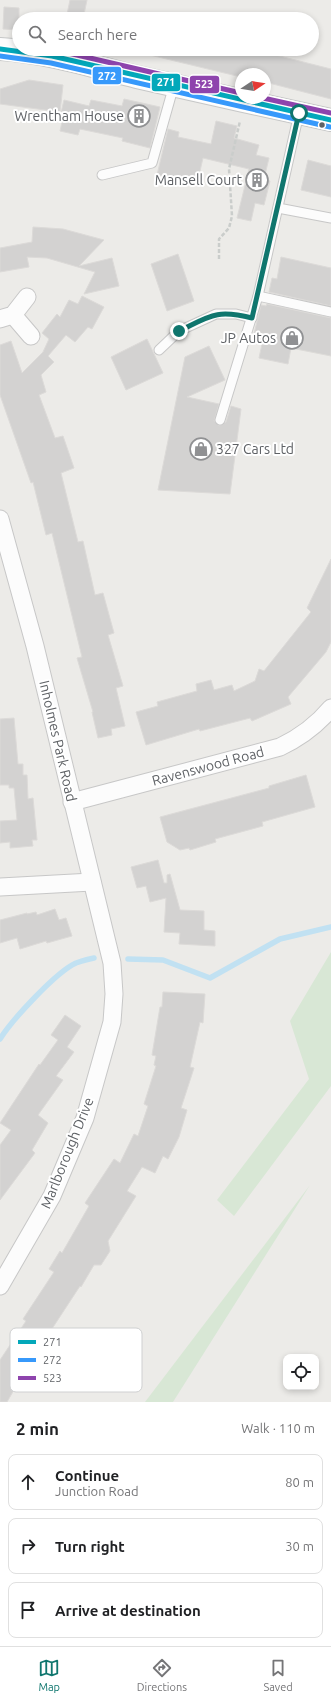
<!DOCTYPE html>
<html lang="en">
<head>
<meta charset="utf-8">
<style>
  body { margin:0; font-family:Ubuntu,sans-serif; background:#f2f2f2; color:#202124 }
  .controls { position:absolute; right:12px; bottom:12px; display:grid; overflow:hidden; border-radius:8px; box-shadow:0 2px 6px #0003 }
  .controls button { width:36px; height:36px; display:grid; place-items:center; padding:0; border:0; border-bottom:1px solid #e0e0e0; background:#fff; color:#202124; font:20px sans-serif }
  .compass { position:absolute; left:235px; top:68px; width:36px; height:36px; border-radius:50%; background:#fff; box-shadow:0 2px 6px #0003; rotate:78deg }
  .stop { position:absolute; width:12px; height:12px; margin:-9px; border:3px solid #0f766e; border-radius:50%; background:#fff }
  .stop.end { background:#0f766e; border-color:#fff; box-shadow:0 1px 4px #0008 }
  .list { margin:0; padding:0; list-style:none }
  h2 { display:flex; justify-content:space-between; align-items:center; height:52px; margin:0; padding:0 16px; font-size:17px }
  h2 small { font-size:13px; font-weight:400; color:#757577 }
  .list li { display:grid; grid-template-columns:26px 1fr auto; gap:12px; align-items:center; box-sizing:border-box; height:56px; margin:0 8px 8px; padding:0 8px; border:1px solid #e0e0e0; border-radius:8px }
  .list b { display:block; font-size:15px; white-space:nowrap }
  .list p { margin:0; font-size:13px; white-space:nowrap; color:#757577 }
  .list em { font-size:13px; font-style:normal; color:#757577 }
  .icon { flex:none; width:22px; height:22px; fill:none; stroke:currentColor; stroke-width:2; stroke-linecap:round; stroke-linejoin:round }
  .map { position:relative; flex:none; width:331px; height:1402px; overflow:hidden }
  .search { position:absolute; background:#fff; box-shadow:0 2px 6px #0003; left:12px; right:12px; top:12px; height:44px; display:flex; align-items:center; gap:10px; box-sizing:border-box; padding:0 14px; border-radius:22px; color:#757577; font-size:15px }
  .sheet { height:244px; background:#fff }
  nav { display:flex; justify-content:space-around; align-items:center; box-sizing:border-box; height:56px; border-top:1px solid #e0e0e0; background:#fff; font-size:11px; color:#757577 }
  nav a { display:grid; justify-items:center; gap:2px }
  nav .on { color:#0f766e }
  .map>svg:first-child { display:block }
  .green { fill:#d8e7d5 }
  .lines { fill:none; stroke-linecap:round; stroke-linejoin:round }
  .stream { stroke:#c1e1f2; stroke-width:5.5 }
  .building { fill:#d3d2d1; stroke:#dcdad8 }
  .lane-casing { stroke:#c7c7c7; stroke-width:11 }
  .street-casing { stroke:#c7c7c7; stroke-width:19 }
  .secondary-casing { stroke:#c6c7c7; stroke-width:24 }
  .path { stroke:#cacdcb; stroke-width:2.5; stroke-dasharray:4 2; stroke-linecap:butt }
  .lane { stroke:#fcfcfc; stroke-width:9 }
  .street { stroke:#fcfcfc; stroke-width:17 }
  .secondary { stroke:#fcfcfc; stroke-width:22 }
  .bus-1-casing { stroke:#fff; stroke-width:8 }
  .bus-2-casing { stroke:#fff; stroke-width:8 }
  .bus-3-casing { stroke:#fff; stroke-width:8 }
  .bus-1 { stroke:#03a8ba; stroke-width:5 }
  .bus-2 { stroke:#3799fb; stroke-width:5 }
  .bus-3 { stroke:#8e44ad; stroke-width:5 }
  .route { stroke:#0f766e; stroke-width:5 }
  .bus-dot { fill:#5e6165; stroke:#fff; stroke-width:1.5 }
  .labels { text-anchor:middle; stroke-width:4; stroke-linejoin:round; paint-order:stroke }
  .poi-label { font-size:14px; fill:#5e6165; stroke:#fff; text-anchor:end }
  .street-label { font-size:14px; fill:#5e6165; stroke:#fff }
  .key { fill:#fff; stroke:#cfd0d1; stroke-width:1 }
  .key-label { font-size:11px; fill:#5e6165 }
  .line-badge { stroke:#fff; stroke-width:1.5 }
  .badge-label { font-size:11px; text-anchor:middle; font-weight:bold; fill:#fff }
</style>
</head>
<body>
<div class="map">
<svg width="331" height="1402" viewBox="0 0 331 1402">
  <rect width="100%" height="100%" fill="#ecebe8"/>
  <g class="green">
    <path d="M331,952v134l-97,130 -17,-16 92,-121 -19,-58z"/>
    <path d="M310,1185l-137,217h-28z"/>
  </g>
  <g class="lines">
    <g class="stream">
      <path d="M128,959l35,1 47,18 70,-39 51,-12"/>
      <path d="M0,1039c12,-19 56,-67 76,-76 6,-2 12,-4 18,-5"/>
    </g>
  </g>
  <g class="building">
    <path d="M70,0h17l-4,19h-17z"/>
    <path d="M4,7l15,1v22l-16,-1z"/>
    <path d="M151,49h101l79,20v30l-66,-17v-8h-24v3l-91,-22z"/>
    <path d="M29,80l34,5 -3,27 -60,-8v-15z"/>
    <path d="M124,99l36,8 -10,41 -28,-7 1,-3 -43,-9 -2,6 -18,-4 2,-9 -3,-1 5,-21 25,6 2,-6 31,6z"/>
    <path d="M216,121l21,5 -3,12 25,7 -3,10 13,3 -5,21 6,2 -6,24 -9,-2 -4,18 -14,-3 12,-49 -46,-11 -6,26 -40,-9 11,-46 11,3 -1,5 33,7z"/>
    <path d="M308,160l23,6v31l-30,-7z"/>
    <path d="M33,227l30,2 41,11 -25,26 33,-8 7,28 -35,8 11,-22 -48,-14 -20,-1 2,10 -29,5v-24l32,-6z"/>
    <path d="M178,254l16,47 -27,10 -16,-47z"/>
    <path d="M281,257l50,11v38l-62,-14 3,-14 5,1z"/>
    <path d="M82,296l22,11 -12,22 -4,-2 -13,15 -9,-7 -18,21 6,6 -13,13 5,17 -7,3 16,43 8,-2 11,32 -13,5 17,69 5,-1 12,54 8,-2 11,40 -6,2 15,51 -7,2 9,38 -14,3 1,6 -14,3 -6,-26h1l-16,-54 5,-1 -30,-124 -6,2 -13,-53 -2,1 -31,-88v-50l11,-4 11,32 21,-21 6,-13 -7,-6 15,-19 3,3 9,-17 9,4z"/>
    <path d="M267,304l64,14v38l-40,-8 -3,16 -29,-6 3,-14 -10,-2 9,-37 5,1z"/>
    <path d="M147,339l16,34 -37,17 -15,-33z"/>
    <path d="M209,346l16,34 -38,17 32,7 -5,17 5,5 7,-4 5,-16 10,3 -11,85 -72,-4 27,-133z"/>
    <path d="M331,559v83l-5,10 -38,45 3,7 -39,17 -2,-3 -50,13 -1,-2 -53,16 -10,-33 22,-6 -1,-4 40,-11 -1,-7 15,-4 3,10 18,-5 2,6 21,-10 4,-12 5,2 47,-59 -4,-4z"/>
    <path d="M14,718l4,46h5v11h4l1,24 5,-1 4,42h-5l1,6 -23,2v-6l-10,1v-22l17,-1 -3,-32h-5v-3h-9v-66z"/>
    <path d="M306,775l9,32 -53,15 1,4 -48,13 1,3 -26,8 -1,-2 -9,2 -13,-8 -7,-25 109,-29v-2z"/>
    <path d="M158,860l6,23h3v-8l3,-1 10,36 24,1v19l11,1v15l-36,-2 1,-11 -16,-1 2,-34 -16,4 -4,-16 -9,2 -6,-21z"/>
    <path d="M55,909l4,11 7,-2 6,18 -25,7 -1,-2 -26,8 -3,-11 -17,5v-23l27,-7v1l9,-2 1,3z"/>
    <path d="M163,992l42,2 -2,29 -3,-1 -10,45 4,1 -13,40 6,2 -8,27 -11,22 -5,-3 -8,17 -13,-6 -15,24 9,5 -28,45 2,10 -9,14h-7l-13,22 -1,-1 -36,55 5,4 -14,20 -15,19 -2,-1 -11,19h-7v-42l26,-39 -3,-2 31,-47 -5,-3 11,-18 2,2 27,-47 -4,-3 29,-44 6,4 14,-29 4,2 10,-30 -4,-2 12,-38 -2,-1 2,-9 -4,-1 8,-48h2z"/>
    <path d="M65,1015l16,11 -14,21 7,5 -18,24 7,4 -25,35 10,8 -16,27 3,3 -35,47v-55l11,-15 -11,-7 39,-59 1,1 18,-25 -7,-5z"/>
  </g>
  <g class="lines">
    <g class="lane-casing">
      <g id="lane">
        <path d="M102,175l50,-12 22,-78"/>
        <path d="M278,208l53,10"/>
        <path d="M258,296l73,16"/>
        <path d="M159,350l20,-19 37,-17h20l16,4"/>
        <path d="M220,420l38,-124 41,-183"/>
      </g>
    </g>
    <g class="street-casing">
      <g id="street">
        <path d="M13,315l18,21"/>
        <path d="M0,319l13,-4 14,-18"/>
        <path d="M0,519l35,127 77,317 2,31 -2,28 -27,96 -33,78 -52,90"/>
        <path d="M72,802l208,-55c21,-10 36,-21 51,-39"/>
        <path d="M0,887l92,-5"/>
      </g>
    </g>
    <g class="secondary-casing">
      <path id="secondary" d="M0,49c47,3 92,17 137,28 65,15 129,29 194,43"/>
    </g>
    <path class="path" d="M219,259v-20l10,-11 3,-12 -3,-47 11,-48"/>
    <use href="#lane" class="lane"/>
    <use href="#street" class="street"/>
    <use href="#secondary" class="secondary"/>
    <g class="bus-1-casing">
      <path id="bus-1" d="M0,49l52,7 279,64"/>
    </g>
    <g class="bus-2-casing">
      <path id="bus-2" d="M0,56l51,7 279,64"/>
    </g>
    <g class="bus-3-casing">
      <g id="bus-3">
        <path d="M51,49l190,44"/>
        <path d="M263,98l68,15"/>
      </g>
    </g>
    <use href="#bus-1" class="bus-1"/>
    <use href="#bus-2" class="bus-2"/>
    <use href="#bus-3" class="bus-3"/>
  </g>
  <g class="lines">
    <path class="route" d="M179,331c31,-15 37,-22 73,-13l47,-205"/>
  </g>
  <defs>
    <g id="building-ring" transform="scale(1.15)"><circle r="9.5" fill="#fff" stroke="#909193" stroke-width="1.5"/><path d="M-4-6H4V6H1V3H-1V6H-4ZM-2.5-4.3h1.7v1.8h-1.7ZM.8-4.3h1.7v1.8H.8ZM-2.5-1h1.7V.8h-1.7ZM.8-1h1.7V.8H.8Z" fill="#909193"/></g>
    <g id="shop-ring" transform="scale(1.15)"><circle r="9.5" fill="#fff" stroke="#909193" stroke-width="1.5"/><path d="M-5-2.5h2.3a2.7 3.5 0 0 1 5.4 0H5L5.5 6h-11ZM-1.5-2.5h3a1.5 2.3 0 0 0-3 0Z" fill="#909193"/></g>
  </defs>
  <g fill-rule="evenodd">
    <use href="#building-ring" x="139" y="116"/>
    <use href="#building-ring" x="257" y="180"/>
    <use href="#shop-ring" x="292" y="338"/>
    <use href="#shop-ring" x="201" y="449"/>
  </g>
  <circle class="bus-dot" cx="322" cy="125" r="3.5"/>
  <g class="labels">
    <g class="poi-label">
      <text x="124" y="121">Wrentham House</text>
      <text x="242" y="185">Mansell Court</text>
      <text x="276" y="343">JP Autos</text>
      <text x="216" y="454" text-anchor="start">327 Cars Ltd</text>
    </g>
    <g class="street-label">
      <text transform="translate(58 741) rotate(77)" y="5">Inholmes Park Road</text>
      <text transform="translate(208 766) rotate(-15)" y="5">Ravenswood Road</text>
      <text transform="translate(67 1153) rotate(-68)" y="5">Marlborough Drive</text>
    </g>
  </g>
  <rect x="10" y="1328" width="132" height="64" rx="6" class="key"/>
  <rect x="18" y="1340" width="18" height="4" fill="#03a8ba"/>
  <rect x="18" y="1358" width="18" height="4" fill="#3799fb"/>
  <rect x="18" y="1376" width="18" height="4" fill="#8e44ad"/>
  <g class="key-label">
    <text x="43" y="1346">271</text>
    <text x="43" y="1364">272</text>
    <text x="43" y="1382">523</text>
  </g>
  <g class="line-badge">
    <rect x="92" y="66" width="30" height="19" rx="4" fill="#3799fb"/>
    <rect x="151" y="73" width="30" height="19" rx="4" fill="#03a8ba"/>
    <rect x="189" y="75" width="31" height="19" rx="4" fill="#8e44ad"/>
  </g>
  <g class="badge-label">
    <text x="107" y="80">272</text>
    <text x="166" y="86">271</text>
    <text x="204" y="88">523</text>
  </g>
</svg>
<div class="controls">
<button><svg class="icon" aria-label="locate" viewBox="0 0 24 24"><circle cx="12" cy="12" r="6"/><path d="M12 2v4M12 18v4M2 12h4M18 12h4"/></svg></button>
</div>
<svg class="compass" viewBox="-18 -18 36 36"><path d="M0-13l5 13h-10z" fill="#e53935"/><path d="M0 13l5-13h-10z" fill="#757577"/></svg>
<div class="stop" style="left:299px;top:113px"></div>
<div class="stop end" style="left:179px;top:331px"></div>
<div class="search"><svg class="icon" aria-label="search" viewBox="0 0 24 24"><circle cx="10" cy="10" r="6"/><path d="M15 15l6 6"/></svg>Search here</div>
</div>
<section class="sheet">
<h2>2 min<small>Walk · 110 m</small></h2>
<ul class="list">
<li><svg class="icon" aria-label="ahead" viewBox="0 0 24 24"><path d="M12 20V5M6 11l6-6 6 6"/></svg><div><b>Continue</b><p>Junction Road</p></div><em>80 m</em></li>
<li><svg class="icon" aria-label="right" viewBox="0 0 24 24"><path d="M7 20v-9h11M14 6l5 5-5 5"/></svg><div><b>Turn right</b></div><em>30 m</em></li>
<li><svg class="icon" aria-label="arrive" viewBox="0 0 24 24"><path d="M6 21V4h12l-3 4 3 4H6"/></svg><div><b>Arrive at destination</b></div></li>
</ul>
</section>
<nav>
<a class="on"><svg class="icon" aria-label="map" viewBox="0 0 24 24"><path d="M3 6l6-2 6 2 6-2v14l-6 2-6-2-6 2zM9 4v14M15 6v14"/></svg>Map</a>
<a><svg class="icon" aria-label="directions" viewBox="0 0 24 24"><path d="M12 3l9 9-9 9-9-9zM9 14v-3h6M13 9l2 2-2 2"/></svg>Directions</a>
<a><svg class="icon" aria-label="saved" viewBox="0 0 24 24"><path d="M7 4h10v16l-5-4-5 4z"/></svg>Saved</a>
</nav>
</body>
</html>
